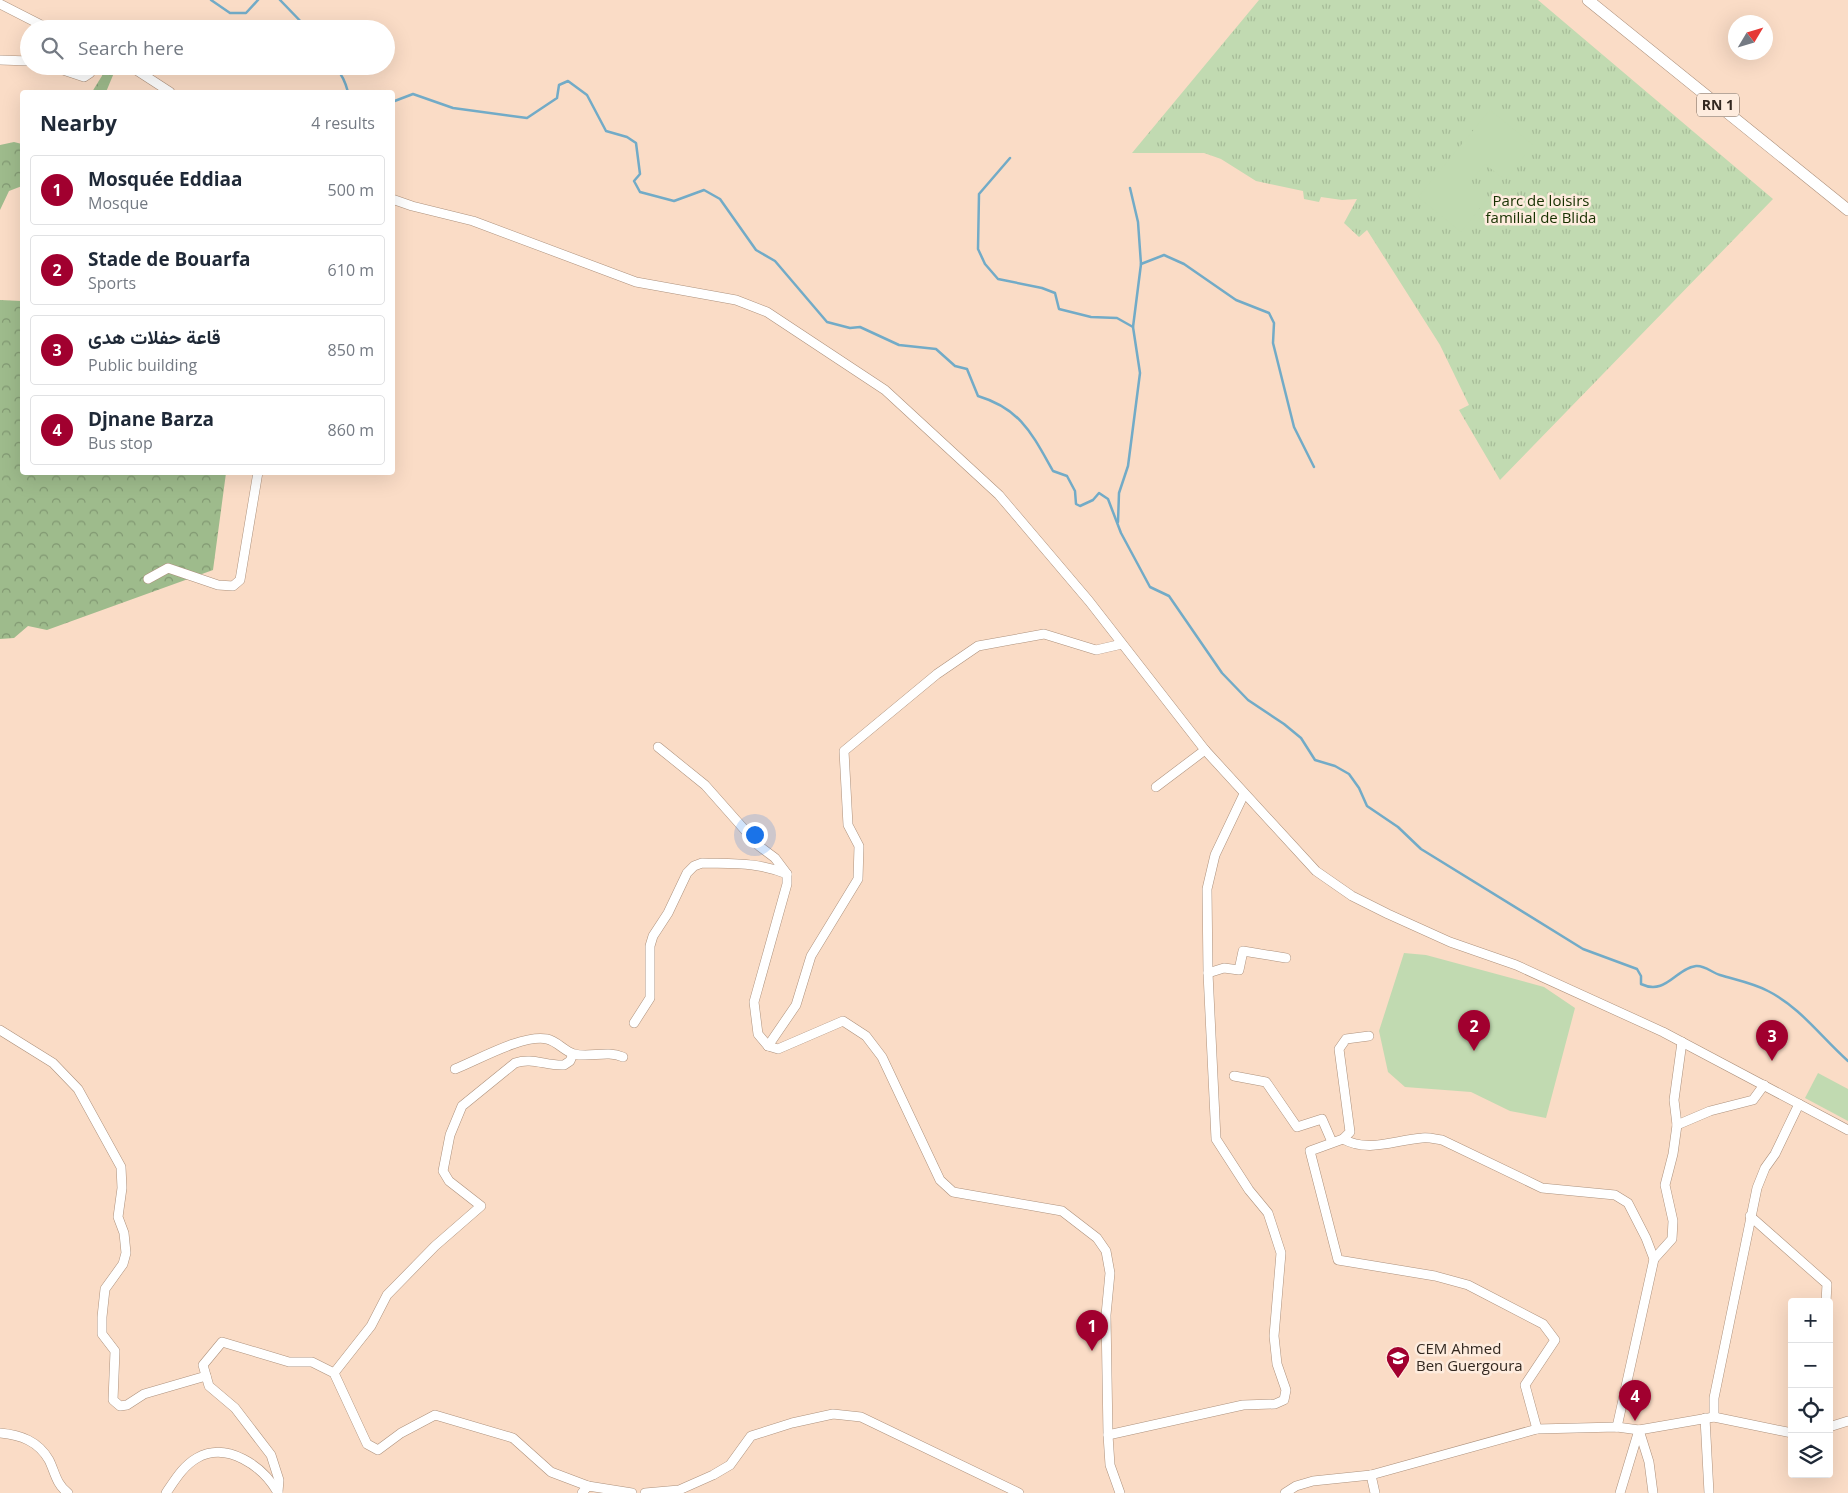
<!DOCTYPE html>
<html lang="en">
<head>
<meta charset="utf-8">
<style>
  body { margin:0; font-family:"Open Sans",Vazirmatn,sans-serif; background:#f2f2f3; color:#1f2937 }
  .controls { position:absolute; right:15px; bottom:15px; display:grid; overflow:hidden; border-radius:5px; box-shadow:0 5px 20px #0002 }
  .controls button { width:45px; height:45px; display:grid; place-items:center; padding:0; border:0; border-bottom:1px solid #e0e1e3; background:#fff; color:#1f2937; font:25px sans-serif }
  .compass { position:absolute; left:1728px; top:15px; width:45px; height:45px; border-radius:50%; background:#fff; box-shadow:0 5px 20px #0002; rotate:52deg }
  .you { position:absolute; left:754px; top:834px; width:18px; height:18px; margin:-12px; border:4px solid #fff; border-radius:50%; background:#1a73e8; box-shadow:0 0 0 8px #1a73e833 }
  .badge { display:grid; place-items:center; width:32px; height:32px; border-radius:50%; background:#a1002f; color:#fff; font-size:16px; font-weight:700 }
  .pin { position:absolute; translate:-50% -41px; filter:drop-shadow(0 1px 2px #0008) }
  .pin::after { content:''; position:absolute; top:26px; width:18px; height:15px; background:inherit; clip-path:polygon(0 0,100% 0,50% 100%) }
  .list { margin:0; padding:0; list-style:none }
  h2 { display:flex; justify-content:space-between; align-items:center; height:65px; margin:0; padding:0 20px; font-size:21px }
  h2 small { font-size:16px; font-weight:400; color:#747a83 }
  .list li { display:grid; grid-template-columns:32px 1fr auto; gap:15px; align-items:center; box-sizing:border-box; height:70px; margin:0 10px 10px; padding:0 10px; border:1px solid #e0e1e3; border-radius:5px }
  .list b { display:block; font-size:19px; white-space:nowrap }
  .list p { margin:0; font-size:16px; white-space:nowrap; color:#747a83 }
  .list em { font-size:16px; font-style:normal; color:#747a83 }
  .icon { flex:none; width:28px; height:28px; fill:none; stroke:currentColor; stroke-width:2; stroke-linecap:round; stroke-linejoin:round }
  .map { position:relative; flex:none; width:1848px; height:1493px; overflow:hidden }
  .search { position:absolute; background:#fff; box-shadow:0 5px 20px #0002; left:20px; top:20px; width:375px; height:55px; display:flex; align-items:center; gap:12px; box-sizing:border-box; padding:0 18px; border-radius:28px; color:#747a83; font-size:19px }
  .panel { position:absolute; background:#fff; box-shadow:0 5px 20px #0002; left:20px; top:90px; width:375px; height:385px; border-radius:5px }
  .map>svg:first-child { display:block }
  .forest { fill:url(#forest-crowns) }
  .park { fill:url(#park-tufts) }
  .pitch { fill:#c1dab1 }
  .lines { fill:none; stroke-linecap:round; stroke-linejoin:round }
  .stream { stroke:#72abc7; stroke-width:2.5 }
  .minor-casing { stroke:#ad917c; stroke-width:10 }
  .major-casing { stroke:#ad917c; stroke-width:12 }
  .minor { stroke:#fff; stroke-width:9 }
  .major { stroke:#fff; stroke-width:11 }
  .labels { text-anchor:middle; stroke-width:5; stroke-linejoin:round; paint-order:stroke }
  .shield { fill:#feecde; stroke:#706359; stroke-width:1 }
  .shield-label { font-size:14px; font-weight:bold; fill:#332820 }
  .park-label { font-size:15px; fill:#173100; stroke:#feecde }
  .poi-label { font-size:15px; fill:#332820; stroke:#feecde; text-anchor:start }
</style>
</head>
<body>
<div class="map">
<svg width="1848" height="1493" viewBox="0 0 1848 1493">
  <defs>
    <pattern id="forest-crowns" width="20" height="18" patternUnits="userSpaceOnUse" patternTransform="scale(1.25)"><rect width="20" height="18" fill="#9ebb8c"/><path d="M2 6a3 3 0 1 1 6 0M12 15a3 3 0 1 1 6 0" fill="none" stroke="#819872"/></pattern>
    <pattern id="park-tufts" width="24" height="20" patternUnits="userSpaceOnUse" patternTransform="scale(1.25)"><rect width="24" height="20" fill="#c1dab1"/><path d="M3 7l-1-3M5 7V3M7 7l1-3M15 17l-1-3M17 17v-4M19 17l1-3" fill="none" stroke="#a6bb98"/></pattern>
  </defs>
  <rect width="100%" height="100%" fill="#fadcc6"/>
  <g class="forest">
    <path d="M108,66l8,2 -10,24h-14z"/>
    <path d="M14,142l8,2v42l-13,5 -9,19v-65z"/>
    <path d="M0,300l22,1v171l204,1 -13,97 -166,60 -19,-4 -14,12 -14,1z"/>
  </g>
  <path class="park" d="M1259,0h279l235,199 -273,281 -41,-70 10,-5 -29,-60 -73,-115 -8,7 -15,-14 13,-24 -15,1 -21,-3 -2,5 -15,-3 -1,-8 -47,-10 -35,-22 -17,-6h-72z"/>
  <g class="pitch">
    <path d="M1490,110l43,35 -28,35 -20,-16 -15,18 18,16 -27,34 -43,-35z"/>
    <path d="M1404,953l22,2 118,32 31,21 -29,110 -36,-7 -39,-19 -66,-5 -17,-15 -9,-41z"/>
    <path d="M1818,1073l30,16v32l-43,-23z"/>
  </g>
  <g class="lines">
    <g class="stream">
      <path d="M211,0l19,13h16l12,-13"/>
      <path d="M280,0l28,29"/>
      <path d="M307,66c20,9 31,-11 41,26"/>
      <path d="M392,102l21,-8 40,14 74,10 30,-20 2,-13 9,-4 19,14 19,36 21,6 9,6 4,31 -6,7 6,11 34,9 30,-11 16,9 36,51 19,11 52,61 23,6 10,-1 39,18 37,4 19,17 12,3 11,27c43,13 54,38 75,75l14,5 8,15 1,13 4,2 13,-6 6,-7 9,6 13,34 29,54 19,9 53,77 26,27 36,24 17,14 14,22 20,6 14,8 10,14 8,18 31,21 23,22 162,100 54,20 4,7v8c25,12 35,-16 55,-18 9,-1 16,7 24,9 16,5 33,8 48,16 32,16 53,46 80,70"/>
      <path d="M1010,158l-31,36 -1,55 7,15 13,15 44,9 13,5 4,16 32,8 26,1 16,9"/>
      <path d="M1141,264l23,-9 20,9 52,36 33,13 5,10 -1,20 21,84 20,40"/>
      <path d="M1118,522l1,-29 9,-27 12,-93 -7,-46 8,-63 -3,-42 -8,-34"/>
    </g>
    <g class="minor-casing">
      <g id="minor">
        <path d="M0,4l49,25"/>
        <path d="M0,60l29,1"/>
        <path d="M51,66l33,11 6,-4 4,-7"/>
        <path d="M130,66l40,26"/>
        <path d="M392,199l20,7 61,15 163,61 100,18 31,12 118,78 114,105 90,106 116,149 111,121 36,25 36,18 62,28 66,23 147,67 185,98"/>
        <path d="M148,579l20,-11 50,17 15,1 7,-6 18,-108"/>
        <path d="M658,747l47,38 54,61 16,12 12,16v10l-33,118 4,32 10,12 10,3 65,-28 23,15 16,21 58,123 13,12 109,19 35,27 9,13 4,22 -4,42 2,120 2,30 10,28"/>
        <path d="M1156,787l49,-37"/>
        <path d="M1208,973l16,-5 15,2 4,-19 43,7"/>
        <path d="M634,1023l16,-25v-52l3,-10 15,-23 19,-40 7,-7 8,-3c31,1 56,-1 85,11"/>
        <path d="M0,1030l53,33 25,26 43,78 1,21 -4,29 6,16 2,20 -3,11 -18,25 -3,28v17l13,17 -2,49 7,6 7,-1 17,-11 62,-18"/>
        <path d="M1369,1036l-23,3 -7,10 11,83 -7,7 -33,12 28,109 97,16 33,9 75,39 12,16 -30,45 12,44"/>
        <path d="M768,1046l28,-41 15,-49 47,-77 1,-33 -11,-21 -4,-74 93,-77 41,-28 66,-12 52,16 26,-6"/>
        <path d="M455,1069c23,-9 68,-35 92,-30 10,2 17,12 27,15 17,4 32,-4 49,3"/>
        <path d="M1234,1076l32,6 31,45 25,-8 10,23"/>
        <path d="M1677,1125l33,-14 43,-11 11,-15"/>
        <path d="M1343,1139c25,14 52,1 79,-1 6,-1 13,1 20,2l100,48 73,7 13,8 18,35 8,21"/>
        <path d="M1750,1216l77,68 -1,18"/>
        <path d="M334,1373l37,-47 16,-31 48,-49 46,-40 -32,-25 -6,-10 7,-36 12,-29 53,-43c17,-6 31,3 49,2l6,-4 3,-7"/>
        <path d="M1714,1417v-19l43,-210 8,-20 10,-14 24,-50"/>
        <path d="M1705,1418l4,75"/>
        <path d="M1617,1427l37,-168 18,-20 1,-18 -8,-36 8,-31 4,-29 -3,-25 8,-58"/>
        <path d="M1829,1427l19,-6"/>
        <path d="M1639,1430l10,32 4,31"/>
        <path d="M0,1433c21,2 38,8 49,27 6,12 7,24 19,33"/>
        <path d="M1108,1435l135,-30 32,-1 9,-4 2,-10 -9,-26 -3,-28 7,-83 -13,-40 -19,-23 -33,-51 -8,-166 -1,-84 8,-34 29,-61"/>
        <path d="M1371,1475l4,18"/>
        <path d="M278,1492l1,-12 -8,-25 -36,-47 -26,-22 -6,-21 19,-23 67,20h23l22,11 33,71 11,6 23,-17 34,-18 78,23 38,34 37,14"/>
        <path d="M166,1493c9,-13 17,-27 31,-35 30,-17 66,8 81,35"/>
        <path d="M582,1493l6,-7 44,7"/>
        <path d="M645,1493l34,-3 34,-15 17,-10 21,-29 41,-13 41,-9 28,3 158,76"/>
        <path d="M1285,1493l11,-7 17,-5 58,-6 166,-46 80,-2 22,3 75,-13 78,16"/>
        <path d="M1620,1493l19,-63"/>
      </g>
    </g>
    <g class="major-casing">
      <path id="major" d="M1588,0l260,210"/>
    </g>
    <use href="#minor" class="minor"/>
    <use href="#major" class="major"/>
  </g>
  <defs>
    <g id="school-pin" transform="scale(1.25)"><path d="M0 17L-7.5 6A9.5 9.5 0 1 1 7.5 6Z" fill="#a1002f" stroke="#feecde"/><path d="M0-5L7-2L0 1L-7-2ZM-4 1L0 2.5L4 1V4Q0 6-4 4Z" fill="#fff"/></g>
  </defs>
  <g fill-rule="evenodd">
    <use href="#school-pin" x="1398" y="1358"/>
  </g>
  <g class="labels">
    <rect class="shield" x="1697" y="93.5" width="42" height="23" rx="4"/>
    <g class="shield-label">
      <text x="1718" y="110">RN 1</text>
    </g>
    <g class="park-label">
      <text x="1541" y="206">Parc de loisirs<tspan x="1541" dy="17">familial de Blida</tspan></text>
    </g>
    <g class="poi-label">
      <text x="1416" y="1354">CEM Ahmed<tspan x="1416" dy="17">Ben Guergoura</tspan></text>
    </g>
  </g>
</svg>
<div class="controls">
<button>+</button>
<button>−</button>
<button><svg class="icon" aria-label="locate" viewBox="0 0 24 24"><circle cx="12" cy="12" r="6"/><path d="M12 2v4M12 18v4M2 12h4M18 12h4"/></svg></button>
<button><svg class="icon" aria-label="layers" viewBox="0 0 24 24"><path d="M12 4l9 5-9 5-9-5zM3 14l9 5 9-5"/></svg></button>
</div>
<svg class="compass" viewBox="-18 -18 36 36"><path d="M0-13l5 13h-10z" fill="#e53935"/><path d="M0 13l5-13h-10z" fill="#747a83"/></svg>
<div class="you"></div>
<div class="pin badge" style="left:1092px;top:1351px">1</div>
<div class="pin badge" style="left:1474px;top:1051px">2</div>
<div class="pin badge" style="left:1772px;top:1061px">3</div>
<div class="pin badge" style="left:1635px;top:1421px">4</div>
<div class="search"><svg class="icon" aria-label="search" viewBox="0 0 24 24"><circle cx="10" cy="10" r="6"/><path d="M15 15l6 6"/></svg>Search here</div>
<section class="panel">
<h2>Nearby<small>4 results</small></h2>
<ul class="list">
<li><span class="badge">1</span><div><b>Mosquée Eddiaa</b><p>Mosque</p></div><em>500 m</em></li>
<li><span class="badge">2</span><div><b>Stade de Bouarfa</b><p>Sports</p></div><em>610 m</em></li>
<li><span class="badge">3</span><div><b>قاعة حفلات هدى</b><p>Public building</p></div><em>850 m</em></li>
<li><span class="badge">4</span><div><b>Djnane Barza</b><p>Bus stop</p></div><em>860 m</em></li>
</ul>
</section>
</div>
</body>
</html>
